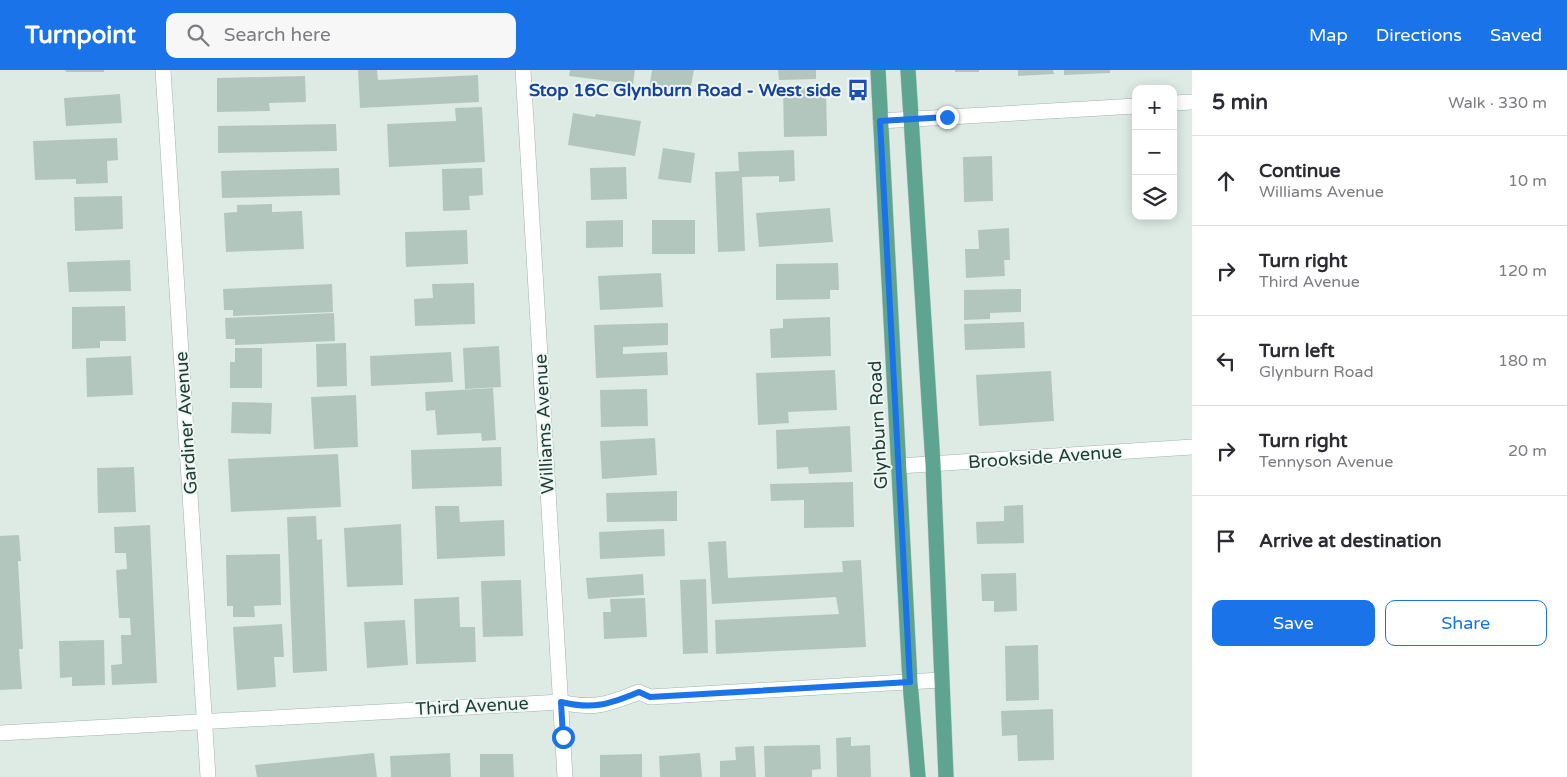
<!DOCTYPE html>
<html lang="en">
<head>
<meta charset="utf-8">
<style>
  body { margin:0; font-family:"Varela Round",sans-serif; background:#f7f7f7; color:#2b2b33 }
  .controls { position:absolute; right:15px; top:15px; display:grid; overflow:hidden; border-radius:10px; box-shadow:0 2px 12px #0003 }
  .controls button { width:45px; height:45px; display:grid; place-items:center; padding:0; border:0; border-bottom:1px solid #e1e1e2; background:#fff; color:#2b2b33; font:25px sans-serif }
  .stop { position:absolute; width:15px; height:15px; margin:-11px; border:4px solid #1a73e8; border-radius:50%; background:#fff }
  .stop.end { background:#1a73e8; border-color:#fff; box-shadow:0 1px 5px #0008 }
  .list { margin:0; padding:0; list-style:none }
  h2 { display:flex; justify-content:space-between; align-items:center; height:65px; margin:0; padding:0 20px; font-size:21px }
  h2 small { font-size:16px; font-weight:400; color:#7c7c81 }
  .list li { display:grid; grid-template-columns:32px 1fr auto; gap:15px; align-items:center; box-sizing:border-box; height:90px; padding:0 20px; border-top:1px solid #e1e1e2 }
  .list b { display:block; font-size:19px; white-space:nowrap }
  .list p { margin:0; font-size:16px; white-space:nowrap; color:#7c7c81 }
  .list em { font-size:16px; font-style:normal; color:#7c7c81 }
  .actions { display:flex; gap:10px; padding:15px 20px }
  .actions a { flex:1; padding:11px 0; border:1px solid #1a73e8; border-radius:10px; text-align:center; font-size:18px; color:#1a73e8 }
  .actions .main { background:#1a73e8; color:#fff }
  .icon { flex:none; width:28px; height:28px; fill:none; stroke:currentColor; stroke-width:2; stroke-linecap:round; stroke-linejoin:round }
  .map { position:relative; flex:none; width:1192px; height:707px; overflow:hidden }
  header { display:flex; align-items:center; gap:30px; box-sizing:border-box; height:70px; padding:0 25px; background:#1a73e8; color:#fff }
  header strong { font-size:24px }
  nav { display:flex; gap:28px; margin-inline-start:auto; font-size:18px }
  .search { width:350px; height:45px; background:#f7f7f7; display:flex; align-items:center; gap:12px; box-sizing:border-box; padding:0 18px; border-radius:10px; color:#7c7c81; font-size:19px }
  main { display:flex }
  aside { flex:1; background:#fff }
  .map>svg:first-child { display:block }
  .building { fill:#b3c6be }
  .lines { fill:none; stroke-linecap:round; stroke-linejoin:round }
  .minor-casing { stroke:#a1b3ac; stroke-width:16 }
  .major-casing { stroke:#c0c8c6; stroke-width:16 }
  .minor { stroke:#fff; stroke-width:15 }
  .major { stroke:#5fa490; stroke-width:15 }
  .route { stroke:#1a73e8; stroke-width:6 }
  .labels { text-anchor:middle; stroke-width:4; stroke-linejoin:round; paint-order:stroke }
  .transit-label { font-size:18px; font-weight:bold; fill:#164399; stroke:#eef7f3; text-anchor:end }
  .street-label { font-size:18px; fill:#1e3c33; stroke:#eef7f3 }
</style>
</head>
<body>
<header>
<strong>Turnpoint</strong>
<div class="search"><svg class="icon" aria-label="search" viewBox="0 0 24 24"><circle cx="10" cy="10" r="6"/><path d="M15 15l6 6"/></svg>Search here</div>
<nav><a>Map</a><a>Directions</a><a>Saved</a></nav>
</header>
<main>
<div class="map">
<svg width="1192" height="707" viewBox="0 0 1192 707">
  <rect width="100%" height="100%" fill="#deebe5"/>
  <g class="building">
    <path d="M65,0h39v2h-38z"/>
    <path d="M358,0h19l1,10 100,-5 1,27 -119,6z"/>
    <path d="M570,0h65l-2,14 -64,-8z"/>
    <path d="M652,0h42l-5,26 -40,-6z"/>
    <path d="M778,0h38v9l-37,1z"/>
    <rect x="955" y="0" width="24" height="2"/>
    <path d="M1018,0h35l1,4 -36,2z"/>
    <path d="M1064,0h46v3l-46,2z"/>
    <path d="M305,6l1,26 -37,1 1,8 -53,1v-34z"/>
    <path d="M783,18h43l1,48 -43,1z"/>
    <path d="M120,24l2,29 -56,3 -2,-28z"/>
    <path d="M482,37l3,55 -96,5 -2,-43 69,-3 -1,-13z"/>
    <path d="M573,43l22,4 1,-3 45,7 -6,35 -67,-11z"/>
    <path d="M336,54l1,27 -119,2v-27z"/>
    <path d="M117,68l1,22 -11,1 1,22 -32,1v-5l-41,1 -2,-39z"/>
    <path d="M663,78l32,5 -4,30 -33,-4z"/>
    <path d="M794,80l1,31 -16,1v-6l-37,1 3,74 -27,1 -3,-80 24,-1 -1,-19z"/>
    <path d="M992,86l1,45 -29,1 -1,-45z"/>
    <path d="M626,97l1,32 -36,1 -1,-32z"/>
    <path d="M339,98l1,27 -118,3 -1,-27z"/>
    <path d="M482,98l1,27 -14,1 1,14 -27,1 -1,-42z"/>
    <path d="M122,126l1,33 -48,2 -1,-34z"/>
    <path d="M272,134v8l30,-1 2,38 -78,3 -2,-39 13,-1v-7z"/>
    <path d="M830,138l3,34 -74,5 -3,-34z"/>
    <path d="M623,150v27l-37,1v-27z"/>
    <rect x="652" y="150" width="43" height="34"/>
    <path d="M1009,158l1,32h-6l1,16 -39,2 -1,-29h14l-1,-19z"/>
    <path d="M467,160l1,34 -62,3 -1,-35z"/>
    <path d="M130,190l1,31 -62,1 -2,-30z"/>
    <path d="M838,193l1,27h-9v9l-54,1v-36z"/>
    <path d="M661,203l2,34 -63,3 -2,-34z"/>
    <path d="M474,213l1,41 -60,2 -1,-27 19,-1 -1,-14z"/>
    <path d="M332,214l1,28 -100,4v-6h-9l-1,-21z"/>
    <path d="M1021,219v23l-31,1v6l-26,1v-30z"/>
    <path d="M125,236l1,35h-26v7l-28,1v-42z"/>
    <path d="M334,243l1,28 -100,4v-6h-9l-1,-21z"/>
    <path d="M830,247l1,39 -60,2 -1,-29 13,-1v-9z"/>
    <path d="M1024,252l1,26 -60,2 -1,-26z"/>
    <path d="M668,253v22l-45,2v7l44,-2 1,23 -72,3 -2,-53z"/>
    <path d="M346,273l1,43 -30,1 -1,-43z"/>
    <path d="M499,276l2,41 -36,2 -2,-41z"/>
    <path d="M235,278h27v40h-32v-26h5z"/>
    <path d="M451,282l2,30 -82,4 -1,-30z"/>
    <path d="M131,286l2,39 -46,2 -1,-39z"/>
    <path d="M835,300l2,40 -49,2 1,11 -31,2 -2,-52z"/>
    <path d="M1051,301l3,50 -75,5 -3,-51z"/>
    <path d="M493,318l3,52 -14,1 -1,-8 -44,2 -2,-25 -9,1 -1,-19z"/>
    <path d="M647,319l1,37 -47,1 -1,-37z"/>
    <path d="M356,325l2,52 -44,2 -3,-52z"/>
    <path d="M232,332l40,1 -1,31 -40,-1z"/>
    <path d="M850,356l2,46 -43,2 -1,-7 -31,2 -1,-39z"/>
    <path d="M655,368l2,37 -55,4 -2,-38z"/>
    <path d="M501,377l1,39 -90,3 -1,-39z"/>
    <path d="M338,384l3,53 -110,5 -3,-53z"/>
    <path d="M134,397l2,45 -38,1 -1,-45z"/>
    <path d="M853,412l1,45 -50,1v-28l-33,1 -1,-17z"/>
    <path d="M677,421v30l-70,1 -1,-29z"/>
    <path d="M1023,435l1,38 -47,1 -1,-22 28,-1v-15z"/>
    <path d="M435,436h24l1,16 44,-2 1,36 -68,3z"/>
    <path d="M316,446l1,24 5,-1 5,132 -34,2 -6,-156z"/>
    <path d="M401,454l2,61 -56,2 -3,-59z"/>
    <path d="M150,455l7,158 -45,2 -1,-20 11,-1 -1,-29h10l-1,-17h-11l-3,-48 11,-1 -1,-16h-11l-1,-26z"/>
    <path d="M664,459l1,27 -65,3 -1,-27z"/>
    <path d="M19,465l2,26h-3l5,88h-4l3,40 -22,1v-154z"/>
    <path d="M726,471l2,37 115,-6 -1,-11 19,-1 5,87 -150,7 -1,-34 124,-6 -3,-17 -124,7 -4,-62z"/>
    <path d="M280,484l1,51 -27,1 1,11h-22v-11h-6l-1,-51z"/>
    <path d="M1016,503l1,38 -23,1v-11h-12l-1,-27z"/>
    <path d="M643,504l1,21 -56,4 -2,-21z"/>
    <path d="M706,509l2,74 -25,1 -3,-74z"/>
    <path d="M521,510l2,56 -40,1 -2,-56z"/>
    <path d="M459,527l1,30h15l1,35 -60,2 -2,-65z"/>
    <path d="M645,528l2,39 -43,2 -1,-27h8l-1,-13z"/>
    <path d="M405,550l3,45 -41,3 -3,-46z"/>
    <path d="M282,554l2,33h-10l2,30 -39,3 -4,-63z"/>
    <path d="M104,570l1,45 -33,1v-9l-12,1 -1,-37z"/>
    <path d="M1038,575l1,55 -33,1 -1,-55z"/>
    <path d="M1053,639l1,51 -36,1 -1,-26 -15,1 -1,-25z"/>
    <path d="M851,667v9l19,-1 1,32h-34l-1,-39z"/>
    <path d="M820,675l1,24 -9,1v7h-47l-1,-31z"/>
    <path d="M754,676l2,31h-36v-16l16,-1 -1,-13z"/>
    <path d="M374,683l3,24h-120l-2,-12z"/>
    <path d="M450,683l1,24h-60l-1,-21z"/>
    <path d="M700,683l2,24h-42l-1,-21z"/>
    <path d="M480,684h33l1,23h-34z"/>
    <path d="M642,684v23h-42v-22z"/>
  </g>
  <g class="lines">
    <g class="minor-casing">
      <g id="minor">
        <path d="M163,0l45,707"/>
        <path d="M523,0l42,707"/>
        <path d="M1173,33l19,-1"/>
        <path d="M880,51l256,-15"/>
        <path d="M899,396l293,-19"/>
        <path d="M0,663l561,-31c32,8 48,2 78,-10l11,5 291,-17"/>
      </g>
    </g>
    <g class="major-casing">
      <g id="major">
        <path d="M878,0l32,612 8,95"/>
        <path d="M908,0l25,394 13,313"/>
      </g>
    </g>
    <use href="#minor" class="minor"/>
    <use href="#major" class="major"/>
  </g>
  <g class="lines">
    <path class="route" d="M563,667l-2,-35c32,8 49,2 78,-10l11,5 260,-15 -30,-561 67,-4"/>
  </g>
  <defs>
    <g id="bus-bare" transform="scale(1.725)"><path d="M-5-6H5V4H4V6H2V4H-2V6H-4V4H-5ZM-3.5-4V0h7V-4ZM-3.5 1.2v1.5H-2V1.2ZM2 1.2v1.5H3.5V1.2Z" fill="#1a4fb4" stroke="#eef7f3" stroke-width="2.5" paint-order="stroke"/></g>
  </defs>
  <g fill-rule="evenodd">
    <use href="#bus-bare" x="858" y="20"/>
  </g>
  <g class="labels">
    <g class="transit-label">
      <text x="841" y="26">Stop 16C Glynburn Road - West side</text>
    </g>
    <g class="street-label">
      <text transform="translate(186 353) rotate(-94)" y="6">Gardiner Avenue</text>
      <text transform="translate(544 354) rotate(-93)" y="6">Williams Avenue</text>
      <text transform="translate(878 355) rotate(-93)" y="6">Glynburn Road</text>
      <text transform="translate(1045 387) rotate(-4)" y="6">Brookside Avenue</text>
      <text transform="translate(472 636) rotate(-3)" y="6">Third Avenue</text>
    </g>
  </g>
</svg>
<div class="controls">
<button>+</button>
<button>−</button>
<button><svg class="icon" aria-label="layers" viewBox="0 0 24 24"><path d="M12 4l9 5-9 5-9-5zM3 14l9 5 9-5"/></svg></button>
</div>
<div class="stop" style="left:563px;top:667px"></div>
<div class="stop end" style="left:947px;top:47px"></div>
</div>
<aside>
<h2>5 min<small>Walk · 330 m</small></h2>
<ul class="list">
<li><svg class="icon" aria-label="ahead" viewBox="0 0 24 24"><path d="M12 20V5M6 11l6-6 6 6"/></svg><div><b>Continue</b><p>Williams Avenue</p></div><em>10 m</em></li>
<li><svg class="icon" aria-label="right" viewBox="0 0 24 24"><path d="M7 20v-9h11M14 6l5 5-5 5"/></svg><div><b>Turn right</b><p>Third Avenue</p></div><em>120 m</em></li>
<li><svg class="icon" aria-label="left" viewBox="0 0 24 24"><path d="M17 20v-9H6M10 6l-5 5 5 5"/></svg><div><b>Turn left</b><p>Glynburn Road</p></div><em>180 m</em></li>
<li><svg class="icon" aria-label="right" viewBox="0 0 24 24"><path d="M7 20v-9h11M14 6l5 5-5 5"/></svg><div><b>Turn right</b><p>Tennyson Avenue</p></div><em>20 m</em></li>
<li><svg class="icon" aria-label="arrive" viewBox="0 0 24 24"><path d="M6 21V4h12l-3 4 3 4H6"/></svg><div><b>Arrive at destination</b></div></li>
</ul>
<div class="actions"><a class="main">Save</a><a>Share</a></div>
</aside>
</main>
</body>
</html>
